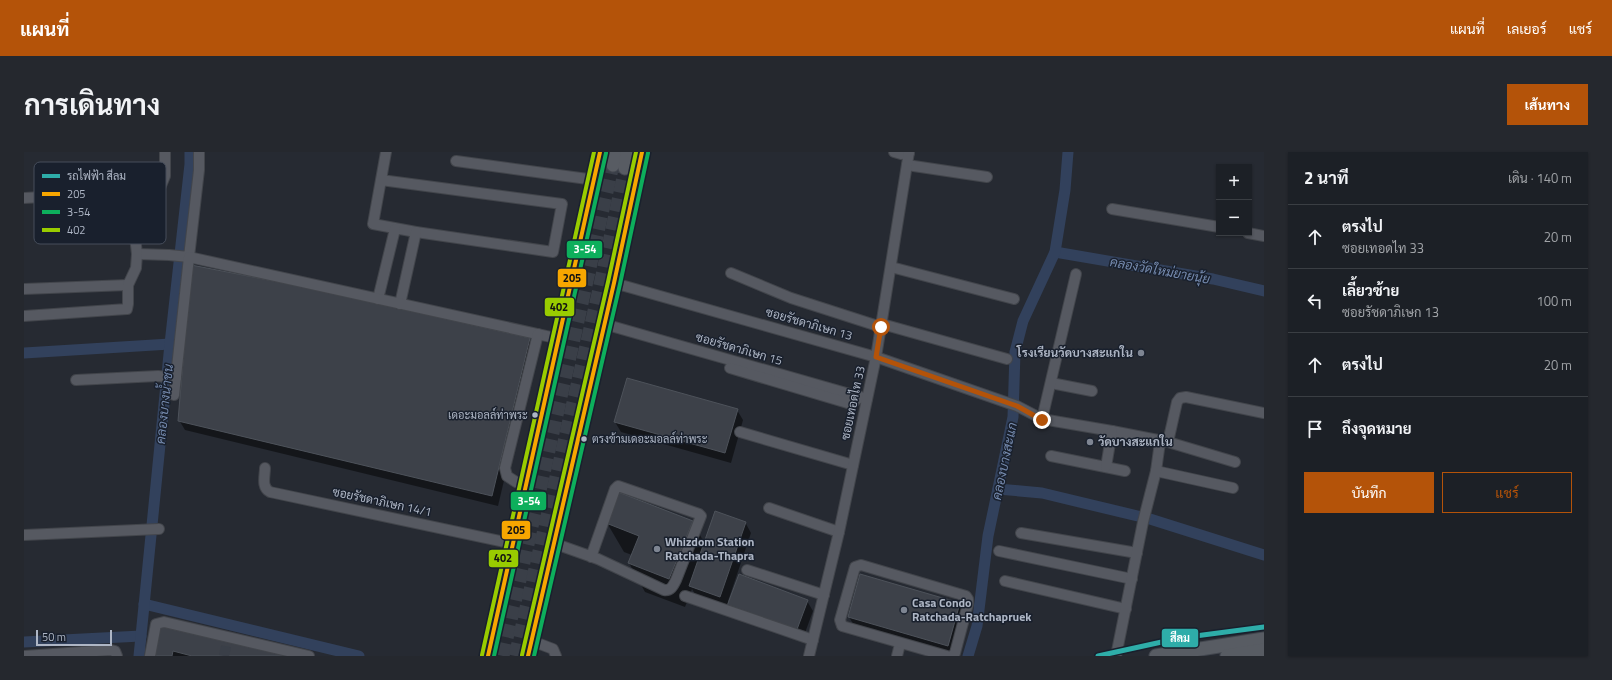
<!DOCTYPE html>
<html lang="th">
<head>
<meta charset="utf-8">
<style>
  body { margin:0; font-family:"Titillium Web",Sarabun,sans-serif; background:#25282e; color:#f1f3f6 }
  .controls { position:absolute; right:12px; top:12px; display:grid; overflow:hidden; border-radius:0px; box-shadow:0 1px 3px #0004 }
  .controls button { width:36px; height:36px; display:grid; place-items:center; padding:0; border:0; border-bottom:1px solid #3a3e43; background:#1c2026; color:#f1f3f6; font:20px sans-serif }
  .scale { position:absolute; left:12px; bottom:10px; width:76px; box-sizing:border-box; padding-left:4px; border:2px solid #aeb6c5; border-top:0; font-size:11px; line-height:14px; white-space:nowrap; color:#aeb6c5; -webkit-text-stroke:3px #19202d; paint-order:stroke }
  .stop { position:absolute; width:12px; height:12px; margin:-9px; border:3px solid #b45309; border-radius:50%; background:#fff }
  .stop.end { background:#b45309; border-color:#fff; box-shadow:0 1px 4px #0008 }
  .list { margin:0; padding:0; list-style:none }
  h2 { display:flex; justify-content:space-between; align-items:center; height:52px; margin:0; padding:0 16px; font-size:17px }
  h2 small { font-size:13px; font-weight:400; color:#a0a3a7 }
  .list li { display:grid; grid-template-columns:26px 1fr auto; gap:12px; align-items:center; box-sizing:border-box; height:64px; padding:0 16px; border-top:1px solid #3a3e43 }
  .list b { display:block; font-size:15px; white-space:nowrap }
  .list p { margin:0; font-size:13px; white-space:nowrap; color:#a0a3a7 }
  .list em { font-size:13px; font-style:normal; color:#a0a3a7 }
  .actions { display:flex; gap:8px; padding:12px 16px }
  .actions a { flex:1; padding:9px 0; border:1px solid #b45309; border-radius:0px; text-align:center; font-size:14px; color:#b45309 }
  .actions .main { background:#b45309; color:#fff }
  .icon { flex:none; width:22px; height:22px; fill:none; stroke:currentColor; stroke-width:2; stroke-linecap:round; stroke-linejoin:round }
  .map { position:relative; flex:none; width:1240px; height:504px; overflow:hidden; border-radius:0px }
  header { display:flex; align-items:center; gap:24px; box-sizing:border-box; height:56px; padding:0 20px; background:#b45309; color:#fff }
  header strong { font-size:19px }
  nav { display:flex; gap:22px; margin-inline-start:auto; font-size:14px }
  .intro { display:flex; align-items:center; justify-content:space-between; box-sizing:border-box; height:96px; padding:0 24px }
  h1 { margin:0; font-size:28px }
  .button { padding:10px 18px; border-radius:0px; background:#b45309; color:#fff; font-size:14px; font-weight:700 }
  main { display:flex; gap:24px; padding:0 24px }
  aside { flex:1; background:#1c2026; border-radius:0px; box-shadow:0 1px 3px #0004 }
  .map>svg:first-child { display:block }
  .shadow { fill:#0007 }
  .lines { fill:none; stroke-linecap:round; stroke-linejoin:round }
  .canal { stroke:#32415c; stroke-width:11 }
  .building { fill:#3d4149; stroke:#4d525a }
  .minor-tunnel { stroke:#3a3f48; stroke-width:10; stroke-dasharray:10 5; stroke-linecap:butt }
  .major-tunnel { stroke:#3a3f48; stroke-width:13; stroke-dasharray:13 6; stroke-linecap:butt }
  .minor-casing { stroke:#42454b; stroke-width:12 }
  .major-casing { stroke:#43474f; stroke-width:15 }
  .minor { stroke:#565961; stroke-width:10 }
  .major { stroke:#585c63; stroke-width:13 }
  .bus-1-casing { stroke:#19202d; stroke-width:7 }
  .bus-2-casing { stroke:#19202d; stroke-width:7 }
  .bus-3-casing { stroke:#19202d; stroke-width:7 }
  .bus-1 { stroke:#f7a600; stroke-width:4 }
  .bus-2 { stroke:#0daf5c; stroke-width:4 }
  .bus-3 { stroke:#9c0; stroke-width:4 }
  .metro-1-casing { stroke:#19202d; stroke-width:8 }
  .metro-1 { stroke:#2eada9; stroke-width:5 }
  .route { stroke:#b45309; stroke-width:5 }
  .poi-dot { fill:#7e8592; stroke:#19202d; stroke-width:1.5 }
  .bus-dot { fill:#aeb6c5; stroke:#19202d; stroke-width:1.5 }
  .labels { text-anchor:middle; stroke-width:3; stroke-linejoin:round; paint-order:stroke }
  .bus-label { font-size:11px; fill:#aeb6c5; stroke:#19202d; text-anchor:end }
  .street-label { font-size:12px; fill:#aeb6c5; stroke:#19202d }
  .poi-label { font-size:12px; font-weight:bold; fill:#aeb6c5; stroke:#19202d; text-anchor:start }
  .water-label { font-size:13px; font-style:italic; fill:#758aae; stroke:#19202d }
  .key { fill:#19202d; stroke:#464d5b; stroke-width:1 }
  .key-label { font-size:11px; fill:#aeb6c5 }
  .line-badge { stroke:#19202d; stroke-width:1.5 }
  .badge-label { font-size:11px; text-anchor:middle; font-weight:bold; fill:#fff }
  .pale-badge-label { font-size:11px; text-anchor:middle; font-weight:bold; fill:#111 }
</style>
</head>
<body>
<header>
<strong>แผนที่</strong>
<nav><a>แผนที่</a><a>เลเยอร์</a><a>แชร์</a></nav>
</header>
<div class="intro"><h1>การเดินทาง</h1><a class="button">เส้นทาง</a></div>
<main>
<div class="map">
<svg width="1240" height="504" viewBox="0 0 1240 504">
  <rect width="100%" height="100%" fill="#262a32"/>
  <g class="shadow">
    <path d="M505,186l6,11 -37,157 -313,-76 -6,-10z"/>
    <path d="M713,258l6,10 -12,43 -110,-31 -6,-10z"/>
    <path d="M668,369l13,23 40,-22 6,11 -23,68h79l6,10 -11,30 -68,-25 -7,-12 -1,2 -30,-10 -4,-7 -7,18 -40,-15 -16,-29 3,-8 -8,-3 -17,-29z"/>
    <path d="M935,452l6,10 -11,41 -99,-28 -6,-10z"/>
    <path d="M135,475l124,29h-129z"/>
  </g>
  <g class="lines">
    <g class="canal">
      <path d="M1031,100l158,27 51,12"/>
      <path d="M0,201l146,-9"/>
      <path d="M974,337l44,4 108,26 114,36"/>
      <path d="M120,452l215,52"/>
      <path d="M0,490l117,-6"/>
      <path d="M115,504l31,-312 20,-180v-12"/>
      <path d="M944,504l9,-30 11,-90 25,-119 2,-65 8,-31 32,-69 10,-62 3,-38"/>
    </g>
  </g>
  <g class="building">
    <path d="M167,113l119,23 220,50 -38,158 -314,-75z"/>
    <path d="M603,226l111,31 -13,44 -111,-31z"/>
    <path d="M594,340l75,29 -24,58 -41,-16 11,-27 -33,-13z"/>
    <path d="M691,359l31,11 -26,75 -31,-11z"/>
    <path d="M715,422l69,26 -12,32 -69,-26z"/>
    <path d="M836,422l100,29 -12,43 -100,-29z"/>
    <path d="M135,474l128,30h-95l-19,-5 -1,5h-19z"/>
  </g>
  <g class="lines">
    <path class="minor-tunnel" d="M200,504l3,-14"/>
    <g class="major-tunnel">
      <path d="M479,504l110,-491"/>
      <path d="M491,504l84,-367 26,-121"/>
    </g>
    <g class="minor-casing">
      <g id="minor">
        <path d="M870,0l7,2 8,-1"/>
        <path d="M432,9l139,19"/>
        <path d="M883,13l80,12"/>
        <path d="M357,28l181,24 -9,48 -137,-20 -43,-8 13,-72"/>
        <path d="M0,46l106,-6"/>
        <path d="M1088,57l107,18"/>
        <path d="M1224,81l16,3"/>
        <path d="M113,102l32,1 20,2 10,-87v-18"/>
        <path d="M867,115l123,32"/>
        <path d="M707,121l60,25 90,29"/>
        <path d="M590,131l262,74 141,49 25,13 70,12 56,11 67,20"/>
        <path d="M0,137l104,-4"/>
        <path d="M354,147l17,-70"/>
        <path d="M376,152l16,-72"/>
        <path d="M0,164l103,-7 1,-5v-19l8,-17 1,-14 -7,-62 26,-2 4,-2 5,-12v-24"/>
        <path d="M580,172l263,75"/>
        <path d="M858,172l125,35"/>
        <path d="M706,216l121,36 9,-7"/>
        <path d="M52,228l82,-4 18,2"/>
        <path d="M1027,231l41,8"/>
        <path d="M150,243l15,-138 371,82"/>
        <path d="M1018,267l34,-145"/>
        <path d="M716,280l113,33"/>
        <path d="M1144,290l9,-40 3,-4 6,-1 78,16"/>
        <path d="M1027,304l74,15"/>
        <path d="M1082,315l6,-36"/>
        <path d="M241,316c0,8 -4,19 5,24l244,52"/>
        <path d="M1132,319l77,17"/>
        <path d="M503,334l-11,-4 -9,-6 -2,-8 33,-134"/>
        <path d="M745,356l70,24"/>
        <path d="M997,381l116,20"/>
        <path d="M0,383l135,-6"/>
        <path d="M529,391l45,16 66,31c7,1 9,-4 12,-10l25,-64 -2,-2 -81,-28 -3,3 -24,68"/>
        <path d="M975,399l133,28"/>
        <path d="M723,418l77,25"/>
        <path d="M981,429l121,28"/>
        <path d="M661,444l128,44"/>
        <path d="M508,489l21,8 3,7"/>
        <path d="M0,504l87,-6 4,1 2,5"/>
        <path d="M126,504l6,-32 8,-2 145,34"/>
        <path d="M785,504l30,-124 37,-175 33,-205"/>
        <path d="M873,504l3,-12"/>
        <path d="M923,504l-105,-30 -2,-6 15,-53 6,-2 105,31 2,3v5l-13,49 -3,3"/>
        <path d="M1092,504l27,-134 13,-51 4,-29"/>
      </g>
    </g>
    <g class="major-casing">
      <g id="major">
        <path d="M589,13l2,-13"/>
        <path d="M601,16l2,-16"/>
        <path d="M464,504l112,-504"/>
        <path d="M504,504l86,-373 28,-131"/>
        <path d="M1132,504l108,-17"/>
        <path d="M1203,504l37,-6"/>
      </g>
    </g>
    <use href="#minor" class="minor"/>
    <use href="#major" class="major"/>
    <g class="bus-1-casing">
      <g id="bus-1">
        <path d="M464,504l112,-504"/>
        <path d="M504,504l86,-373 28,-131"/>
      </g>
    </g>
    <g class="bus-2-casing">
      <g id="bus-2">
        <path d="M470,504l112,-503"/>
        <path d="M510,504l86,-372 28,-131"/>
      </g>
    </g>
    <g class="bus-3-casing">
      <g id="bus-3">
        <path d="M458,503l112,-503"/>
        <path d="M498,503l86,-373 28,-130"/>
      </g>
    </g>
    <use href="#bus-1" class="bus-1"/>
    <use href="#bus-2" class="bus-2"/>
    <use href="#bus-3" class="bus-3"/>
    <g class="metro-1-casing">
      <path id="metro-1" d="M1074,504l82,-18 84,-11"/>
    </g>
    <use href="#metro-1" class="metro-1"/>
  </g>
  <g class="lines">
    <path class="route" d="M857,175l-5,30 141,49 25,14"/>
  </g>
  <g class="poi-dot">
    <circle cx="1117" cy="201" r="4"/>
    <circle cx="1066" cy="290" r="4"/>
    <circle cx="633" cy="397" r="4"/>
    <circle cx="880" cy="458" r="4"/>
  </g>
  <g class="bus-dot">
    <circle cx="511" cy="263" r="3.5"/>
    <circle cx="560" cy="287" r="3.5"/>
  </g>
  <g class="labels">
    <g class="bus-label">
      <text x="504" y="267">เดอะมอลล์ท่าพระ</text>
      <text x="568" y="291" text-anchor="start">ตรงข้ามเดอะมอลล์ท่าพระ</text>
    </g>
    <g class="street-label">
      <text transform="translate(785 172) rotate(16)" y="4">ซอยรัชดาภิเษก 13</text>
      <text transform="translate(715 197) rotate(16)" y="4">ซอยรัชดาภิเษก 15</text>
      <text transform="translate(829 251) rotate(-78)" y="4">ซอยเทอดไท 33</text>
      <text transform="translate(358 350) rotate(12)" y="4">ซอยรัชดาภิเษก 14/1</text>
    </g>
    <g class="poi-label">
      <text x="1109" y="205" text-anchor="end">โรงเรียนวัดบางสะแกใน</text>
      <text x="1074" y="294">วัดบางสะแกใน</text>
      <text x="641" y="394">Whizdom Station<tspan x="641" dy="14">Ratchada-Thapra</tspan></text>
      <text x="888" y="455">Casa Condo<tspan x="888" dy="14">Ratchada-Ratchapruek</tspan></text>
    </g>
    <g class="water-label">
      <text transform="translate(1136 118) rotate(10)" y="5">คลองวัดใหม่ยายนุ้ย</text>
      <text transform="translate(140 252) rotate(-84)" y="5">คลองบางน้ำชน</text>
      <text transform="translate(980 309) rotate(-78)" y="5">คลองบางสะแก</text>
    </g>
  </g>
  <rect x="10" y="10" width="132" height="82" rx="6" class="key"/>
  <rect x="18" y="22" width="18" height="4" fill="#2eada9"/>
  <rect x="18" y="40" width="18" height="4" fill="#f7a600"/>
  <rect x="18" y="58" width="18" height="4" fill="#0daf5c"/>
  <rect x="18" y="76" width="18" height="4" fill="#9c0"/>
  <g class="key-label">
    <text x="43" y="28">รถไฟฟ้า สีลม</text>
    <text x="43" y="46">205</text>
    <text x="43" y="64">3-54</text>
    <text x="43" y="82">402</text>
  </g>
  <g class="line-badge">
    <rect x="542" y="88" width="37" height="19" rx="4" fill="#0daf5c"/>
    <rect x="533" y="116" width="30" height="20" rx="4" fill="#f7a600"/>
    <rect x="520" y="145" width="31" height="20" rx="4" fill="#9c0"/>
    <rect x="486" y="339" width="37" height="20" rx="4" fill="#0daf5c"/>
    <rect x="477" y="368" width="30" height="20" rx="4" fill="#f7a600"/>
    <rect x="464" y="397" width="31" height="19" rx="4" fill="#9c0"/>
    <rect x="1137" y="476" width="38" height="20" rx="4" fill="#2eada9"/>
  </g>
  <g class="badge-label">
    <text x="561" y="101">3-54</text>
    <text x="505" y="353">3-54</text>
    <text x="1156" y="490">สีลม</text>
  </g>
  <g class="pale-badge-label">
    <text x="548" y="130">205</text>
    <text x="535" y="159">402</text>
    <text x="492" y="382">205</text>
    <text x="479" y="410">402</text>
  </g>
</svg>
<div class="controls">
<button>+</button>
<button>−</button>
</div>
<div class="scale">50 m</div>
<div class="stop" style="left:857px;top:175px"></div>
<div class="stop end" style="left:1018px;top:268px"></div>
</div>
<aside>
<h2>2 นาที<small>เดิน · 140 m</small></h2>
<ul class="list">
<li><svg class="icon" aria-label="ahead" viewBox="0 0 24 24"><path d="M12 20V5M6 11l6-6 6 6"/></svg><div><b>ตรงไป</b><p>ซอยเทอดไท 33</p></div><em>20 m</em></li>
<li><svg class="icon" aria-label="left" viewBox="0 0 24 24"><path d="M17 20v-9H6M10 6l-5 5 5 5"/></svg><div><b>เลี้ยวซ้าย</b><p>ซอยรัชดาภิเษก 13</p></div><em>100 m</em></li>
<li><svg class="icon" aria-label="ahead" viewBox="0 0 24 24"><path d="M12 20V5M6 11l6-6 6 6"/></svg><div><b>ตรงไป</b></div><em>20 m</em></li>
<li><svg class="icon" aria-label="arrive" viewBox="0 0 24 24"><path d="M6 21V4h12l-3 4 3 4H6"/></svg><div><b>ถึงจุดหมาย</b></div></li>
</ul>
<div class="actions"><a class="main">บันทึก</a><a>แชร์</a></div>
</aside>
</main>
</body>
</html>
